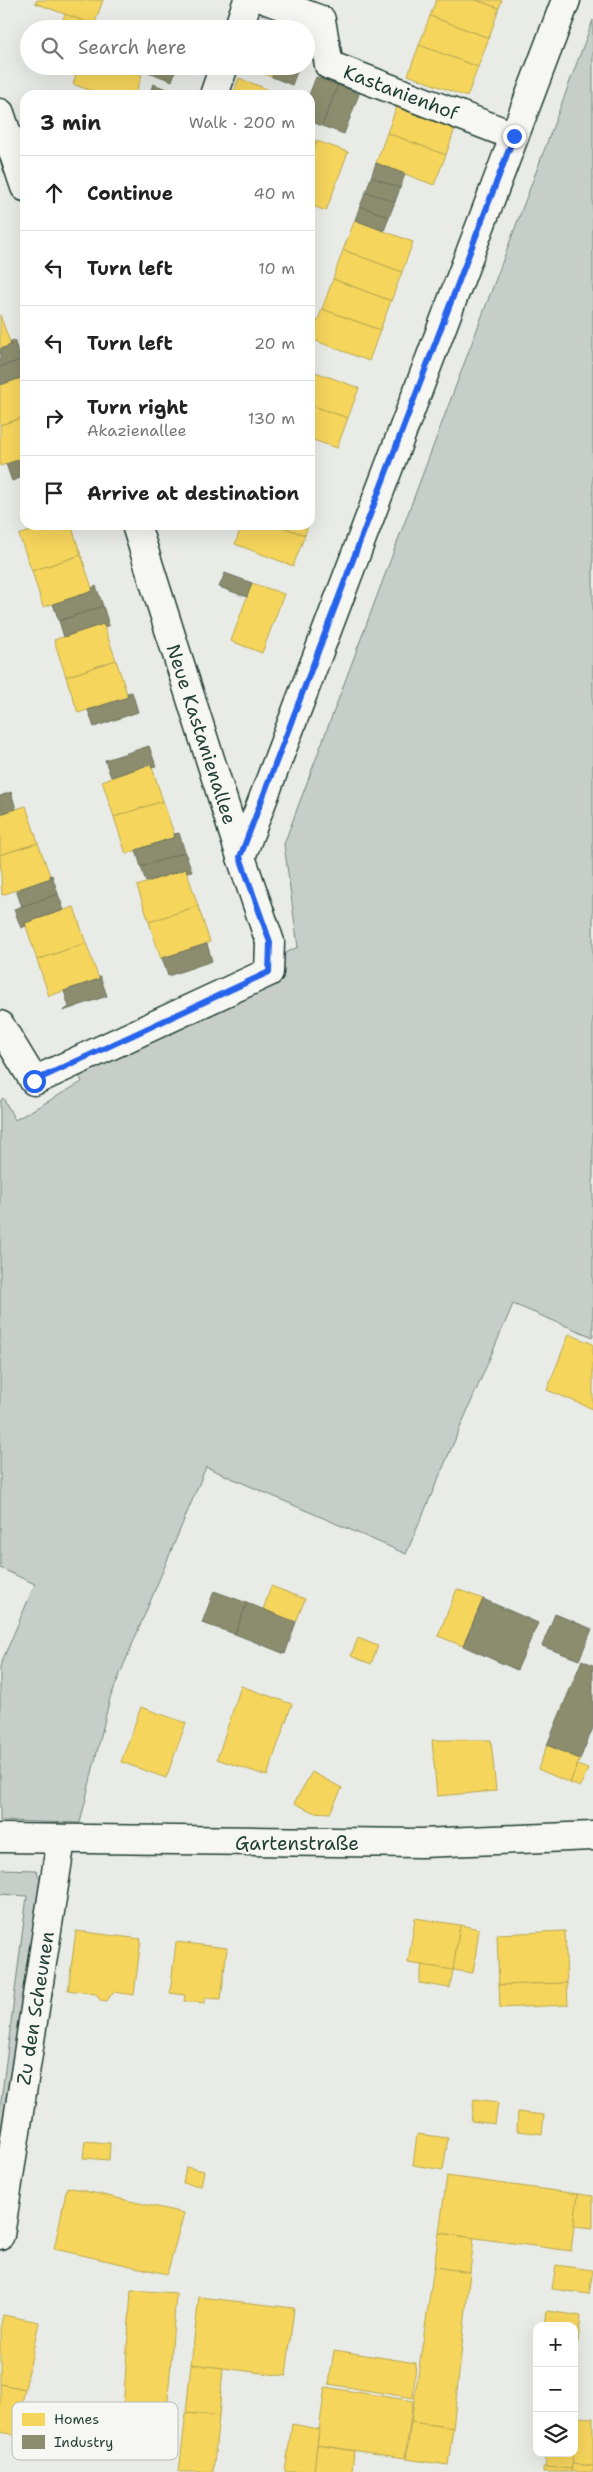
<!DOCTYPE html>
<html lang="en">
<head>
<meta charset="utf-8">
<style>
  body { margin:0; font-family:"Shantell Sans",sans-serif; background:#f6f6f6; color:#222 }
  .controls { position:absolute; right:15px; bottom:15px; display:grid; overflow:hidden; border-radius:10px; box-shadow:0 5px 20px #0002 }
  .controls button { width:45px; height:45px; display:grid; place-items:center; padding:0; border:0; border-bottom:1px solid #e0e0e0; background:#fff; color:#222; font:25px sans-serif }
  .stop { position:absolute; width:15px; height:15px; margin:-11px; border:4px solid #2563eb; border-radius:50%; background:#fff }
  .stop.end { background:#2563eb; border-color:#fff; box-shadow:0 1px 5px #0008 }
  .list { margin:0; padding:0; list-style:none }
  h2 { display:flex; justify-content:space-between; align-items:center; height:65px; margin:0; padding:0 20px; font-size:21px }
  h2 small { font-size:16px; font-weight:400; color:#767676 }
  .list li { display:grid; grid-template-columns:32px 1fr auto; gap:15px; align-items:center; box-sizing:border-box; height:75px; padding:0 20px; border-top:1px solid #e0e0e0 }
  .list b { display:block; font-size:19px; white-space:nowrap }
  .list p { margin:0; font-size:16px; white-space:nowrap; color:#767676 }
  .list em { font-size:16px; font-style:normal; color:#767676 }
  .icon { flex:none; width:28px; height:28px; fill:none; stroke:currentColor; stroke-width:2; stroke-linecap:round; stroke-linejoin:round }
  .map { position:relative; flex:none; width:593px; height:2472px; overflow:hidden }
  .search { position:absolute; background:#fff; box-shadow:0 5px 20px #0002; left:20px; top:20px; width:295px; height:55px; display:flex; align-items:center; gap:12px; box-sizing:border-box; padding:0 18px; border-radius:28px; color:#767676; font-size:19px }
  .panel { position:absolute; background:#fff; box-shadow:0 5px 20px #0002; left:20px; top:90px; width:295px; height:440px; border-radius:15px }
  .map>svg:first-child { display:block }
  .grass { fill:#c7cec9; stroke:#73867e }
  .homes { fill:#f6d55c; stroke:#b6a750 }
  .industry { fill:#8c8c6e; stroke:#6b745d }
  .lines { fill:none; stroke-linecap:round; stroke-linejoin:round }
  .street-casing { stroke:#1f3d34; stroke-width:31 }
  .secondary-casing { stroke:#1f3d34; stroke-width:31 }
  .street { stroke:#f6f6f2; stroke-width:28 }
  .secondary { stroke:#f6f6f2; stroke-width:28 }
  .route { stroke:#2563eb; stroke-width:6 }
  .labels { text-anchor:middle; stroke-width:5; stroke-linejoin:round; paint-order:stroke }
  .street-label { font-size:19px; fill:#1f3d34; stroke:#f6f6f2 }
  .key { fill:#f6f6f2; stroke:#b6beb9; stroke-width:1 }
  .key-label { font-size:14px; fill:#1f3d34 }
</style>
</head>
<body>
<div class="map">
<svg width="593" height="2472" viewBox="0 0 593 2472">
  <rect width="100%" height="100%" fill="#e9ebe7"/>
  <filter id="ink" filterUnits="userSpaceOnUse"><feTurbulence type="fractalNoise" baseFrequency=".02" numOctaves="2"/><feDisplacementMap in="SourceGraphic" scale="10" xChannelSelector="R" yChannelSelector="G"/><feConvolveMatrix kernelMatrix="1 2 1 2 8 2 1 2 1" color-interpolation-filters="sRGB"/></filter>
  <g filter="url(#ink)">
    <g class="grass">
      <path d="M593,20v1317l-80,-33 -107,250 -200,-87 -96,231 -30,125 -80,-2v-155l35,-82 -35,-16v-467l3,-3 12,22 67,-38 -11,-26 227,-109 -14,-103z"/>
      <path d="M0,1869l36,1 10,20 -46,288v-69l27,-213 -27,-2z"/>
    </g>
    <g class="homes">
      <path d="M37,0h66l-9,25 -59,-22z"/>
      <path d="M436,0h40l23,8 -10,30 -59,-22z"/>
      <path d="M476,0h26l-3,8z"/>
      <path d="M65,14l29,11 11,4h-46z"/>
      <path d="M430,16l59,22 -11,29 -59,-22z"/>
      <path d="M419,45l59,22 -11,30 -59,-22z"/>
      <path d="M79,66h39l24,9 -7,20h-33l-29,-11z"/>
      <path d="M253,66h24l-5,11 -20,-8z"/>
      <path d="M239,78l30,12 -2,5h-34z"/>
      <path d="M398,103l58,22 -10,30 -59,-22z"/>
      <path d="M387,133l59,22 -12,30 -58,-22z"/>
      <path d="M310,138l7,3 -7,19z"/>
      <path d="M317,141l31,11 -22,59 -16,-6v-45z"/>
      <path d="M355,220l58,22 -11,30 -59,-22z"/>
      <path d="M343,250l59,22 -11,29 -58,-22z"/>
      <path d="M333,279l58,22 -11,29 -58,-21z"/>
      <path d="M322,309l58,21 -11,31 -58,-22z"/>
      <path d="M0,315l11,30 -11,4z"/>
      <path d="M310,370l49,18 -11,30 -38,-13z"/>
      <path d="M21,378l4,10v29l-25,8v-40z"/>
      <path d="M310,405l38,13 -11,30 -27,-9z"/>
      <path d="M25,417v41l-25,8v-41z"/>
      <path d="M48,525h23l10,30 -49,16 -13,-36z"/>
      <path d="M242,525h35l28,10 -12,31 -58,-22z"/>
      <path d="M277,525h31l-3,10z"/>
      <path d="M81,555l12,36 -50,16 -11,-36z"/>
      <path d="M252,583l32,11 -22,59 -31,-12z"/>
      <path d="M103,624l13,36 -50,17 -12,-37z"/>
      <path d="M116,660l12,37 -50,16 -12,-36z"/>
      <path d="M151,764l12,37 -49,16 -12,-36z"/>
      <path d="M163,801l12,36 -49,17 -12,-37z"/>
      <path d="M26,806l12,37 -38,12v-41z"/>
      <path d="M38,843l13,35 -49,17 -2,-40z"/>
      <path d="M186,869l12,37 -49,16 -12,-36z"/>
      <path d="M198,906l12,36 -49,17 -12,-37z"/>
      <path d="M74,907l12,36 -49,17 -12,-37z"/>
      <path d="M86,943l13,36 -50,17 -12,-36z"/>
      <path d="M569,1334l24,10v65l-46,-19z"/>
      <path d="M271,1586l34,13 -9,23 -33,-12z"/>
      <path d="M457,1589l26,10 -20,47 -25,-10z"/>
      <path d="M358,1638l20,8 -7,18 -20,-8z"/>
      <path d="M241,1686l51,18 -25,72 -50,-17z"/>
      <path d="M141,1707l45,16 -20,55 -45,-16z"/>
      <path d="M432,1740h59l5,51 -59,5z"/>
      <path d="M547,1745l33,14 -10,24 -32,-14z"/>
      <path d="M577,1765l11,4 -8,18 -10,-4z"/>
      <path d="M312,1772l30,16 -12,25 -17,-1 -19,-9z"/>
      <path d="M415,1918l45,7 -7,45 -45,-7z"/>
      <path d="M460,1925l19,4 -6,44 -20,-3z"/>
      <path d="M76,1931l65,8 -7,56 -21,-3 -6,9 -7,-1 -4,-6 -28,-4z"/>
      <path d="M565,1931l2,52 -68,2 -2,-51z"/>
      <path d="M176,1942l51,6 -6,51 -16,-1v5l-21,-2 1,-6 -15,-2z"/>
      <path d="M422,1965l31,5 -3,18 -31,-5z"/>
      <path d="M567,1983l1,22 -68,3 -1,-23z"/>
      <path d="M474,2099l24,3 -3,22 -24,-3z"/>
      <path d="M518,2112l26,3 -2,19 -25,-3z"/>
      <path d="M417,2134l31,4 -5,32 -30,-5z"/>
      <path d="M85,2141l25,2 -1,17 -26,-2z"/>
      <path d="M186,2167l18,4 -3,15 -18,-3z"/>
      <path d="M447,2176l131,18 -7,57 -132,-18z"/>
      <path d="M67,2187l117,26 -17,61 -113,-25z"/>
      <path d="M578,2194l15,2v32l-19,-2z"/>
      <path d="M439,2233l35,5 -4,34 -36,-5z"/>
      <path d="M556,2265l37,5 -4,24 -37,-5z"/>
      <path d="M434,2267l36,5 -17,156 -42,-6z"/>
      <path d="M131,2290l45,3 -9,121 -44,-3z"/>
      <path d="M199,2297l95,11 -8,68 -95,-12z"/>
      <path d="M547,2311l34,5 -3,26h-4v-16h-29z"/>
      <path d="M3,2315l36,7 -14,67 -25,-5v-55z"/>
      <path d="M334,2350l82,13 -3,35 -84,-14z"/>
      <path d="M191,2364l32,4 -4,48 -33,-3z"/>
      <path d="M0,2384l25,5 -9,46 -16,-3z"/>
      <path d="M325,2387l88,14 -8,57 -88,-13z"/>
      <path d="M186,2413l33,3 -6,56h-34z"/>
      <path d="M577,2417l16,1v48l-21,-2z"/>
      <path d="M411,2422l42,6 -5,37 -42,-6z"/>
      <path d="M292,2424l27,5 -5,43h-29z"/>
      <path d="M317,2445l37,6 -2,21h-38z"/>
      <path d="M547,2453h26l-1,16 -27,-2z"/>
      <path d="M572,2464l21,2v6h-22z"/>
      <path d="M543,2467l29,2 -1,3h-28z"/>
    </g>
    <g class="industry">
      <path d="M132,66h45l-5,15z"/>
      <path d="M277,66h22l-7,19 -20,-8z"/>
      <path d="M316,77l22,8 -16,41 -12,-5 -1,-26z"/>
      <path d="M153,84l30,11h-34z"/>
      <path d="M338,85l21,9 -15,40 -22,-8z"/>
      <path d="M376,163l29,11 -5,14 -29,-11z"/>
      <path d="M371,177l29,11 -5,14 -29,-10z"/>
      <path d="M366,192l29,10 -6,15 -29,-11z"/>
      <path d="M360,206l29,11 -5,14 -29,-11z"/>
      <path d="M14,340l7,20 -21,7v-18l11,-4 -1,-3z"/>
      <path d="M21,360l4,20h-2l-2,-2 -21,7v-18z"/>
      <path d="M25,458v18l-13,5 -6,-17z"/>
      <path d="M27,525h21l-19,6z"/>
      <path d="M225,573l27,10 -5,14 -28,-10z"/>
      <path d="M96,586l7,20 -44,15 -6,-17 40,-13 -1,-3z"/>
      <path d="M103,606l6,19 -4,2 -2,-3 -39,13 -5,-16z"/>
      <path d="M132,692l6,20 -44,15 -6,-17 40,-13 -1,-4z"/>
      <path d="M149,746l7,20 -5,1v-3l-40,13 -6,-17z"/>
      <path d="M11,792l5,17 -16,5v-18z"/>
      <path d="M179,833l6,19 -44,15 -5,-17 39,-13 -1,-3z"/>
      <path d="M185,852l7,19 -5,1 -1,-3 -40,13 -5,-15z"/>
      <path d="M52,875l6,19 -36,13 -6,-17 35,-12 -2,-2z"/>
      <path d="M58,894l6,16 -39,13 1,3 -5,2 -7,-19z"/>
      <path d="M207,944l5,17 -44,15 -6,-18z"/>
      <path d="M100,976l7,20 -44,15 6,-4 -5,-16 35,-12z"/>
      <path d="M214,1591l33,12 -12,31 -33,-11z"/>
      <path d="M483,1599l55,24 -21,47 -54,-24z"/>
      <path d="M247,1603l49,19 -11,32 -50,-20z"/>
      <path d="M555,1614l37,15 -13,31 -37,-14z"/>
      <path d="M582,1660l11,5v63l-13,31 -33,-14z"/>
    </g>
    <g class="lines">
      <g class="street-casing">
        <g id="street">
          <path d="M267,0l54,20 8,45 185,71"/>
          <path d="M238,29l10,-29"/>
          <path d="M214,95l10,-29"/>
          <path d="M0,113l25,74"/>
          <path d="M241,857l325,-857"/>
          <path d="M0,1025l34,56 235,-109 1,-30 -29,-85 -105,-332"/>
          <path d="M0,2235l61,-395"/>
        </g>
      </g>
      <g class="secondary-casing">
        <path id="secondary" d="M0,1838l421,5 172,-7"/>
      </g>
      <use href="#street" class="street"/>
      <use href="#secondary" class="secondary"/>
    </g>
  </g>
  <g class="lines" filter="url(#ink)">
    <path class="route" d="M34,1081l235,-109 1,-30 -30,-85 274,-721"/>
  </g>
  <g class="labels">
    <g class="street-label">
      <text transform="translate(401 92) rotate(21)" y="7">Kastanienhof</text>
      <text transform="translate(202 734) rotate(72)" y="7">Neue Kastanienallee</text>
      <text x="297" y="1850">Gartenstraße</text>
      <text transform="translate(35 2008) rotate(-81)" y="7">Zu den Scheunen</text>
    </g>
  </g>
  <rect x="12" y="2402" width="166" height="58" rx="8" class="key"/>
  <rect x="22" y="2413" width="23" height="13" fill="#f6d55c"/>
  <rect x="22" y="2435" width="23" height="14" fill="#8c8c6e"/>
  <g class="key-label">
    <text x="54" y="2424">Homes</text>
    <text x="54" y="2447">Industry</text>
  </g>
</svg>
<div class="controls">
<button>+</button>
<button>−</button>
<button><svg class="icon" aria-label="layers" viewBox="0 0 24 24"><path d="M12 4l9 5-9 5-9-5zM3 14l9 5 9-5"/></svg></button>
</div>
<div class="stop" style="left:34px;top:1081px"></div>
<div class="stop end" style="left:514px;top:136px"></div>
<div class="search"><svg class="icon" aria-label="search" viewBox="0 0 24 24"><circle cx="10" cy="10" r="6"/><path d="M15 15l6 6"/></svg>Search here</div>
<section class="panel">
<h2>3 min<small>Walk · 200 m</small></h2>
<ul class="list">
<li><svg class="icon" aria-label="ahead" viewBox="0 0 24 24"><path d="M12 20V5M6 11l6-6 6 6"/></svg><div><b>Continue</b></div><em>40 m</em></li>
<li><svg class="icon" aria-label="left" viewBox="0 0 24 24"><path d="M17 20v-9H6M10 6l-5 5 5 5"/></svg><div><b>Turn left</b></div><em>10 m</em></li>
<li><svg class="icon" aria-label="left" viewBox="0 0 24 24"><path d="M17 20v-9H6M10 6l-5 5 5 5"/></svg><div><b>Turn left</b></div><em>20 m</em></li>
<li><svg class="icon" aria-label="right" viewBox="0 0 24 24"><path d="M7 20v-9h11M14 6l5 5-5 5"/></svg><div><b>Turn right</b><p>Akazienallee</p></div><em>130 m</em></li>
<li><svg class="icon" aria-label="arrive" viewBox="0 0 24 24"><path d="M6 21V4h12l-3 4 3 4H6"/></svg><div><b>Arrive at destination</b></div></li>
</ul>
</section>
</div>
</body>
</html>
